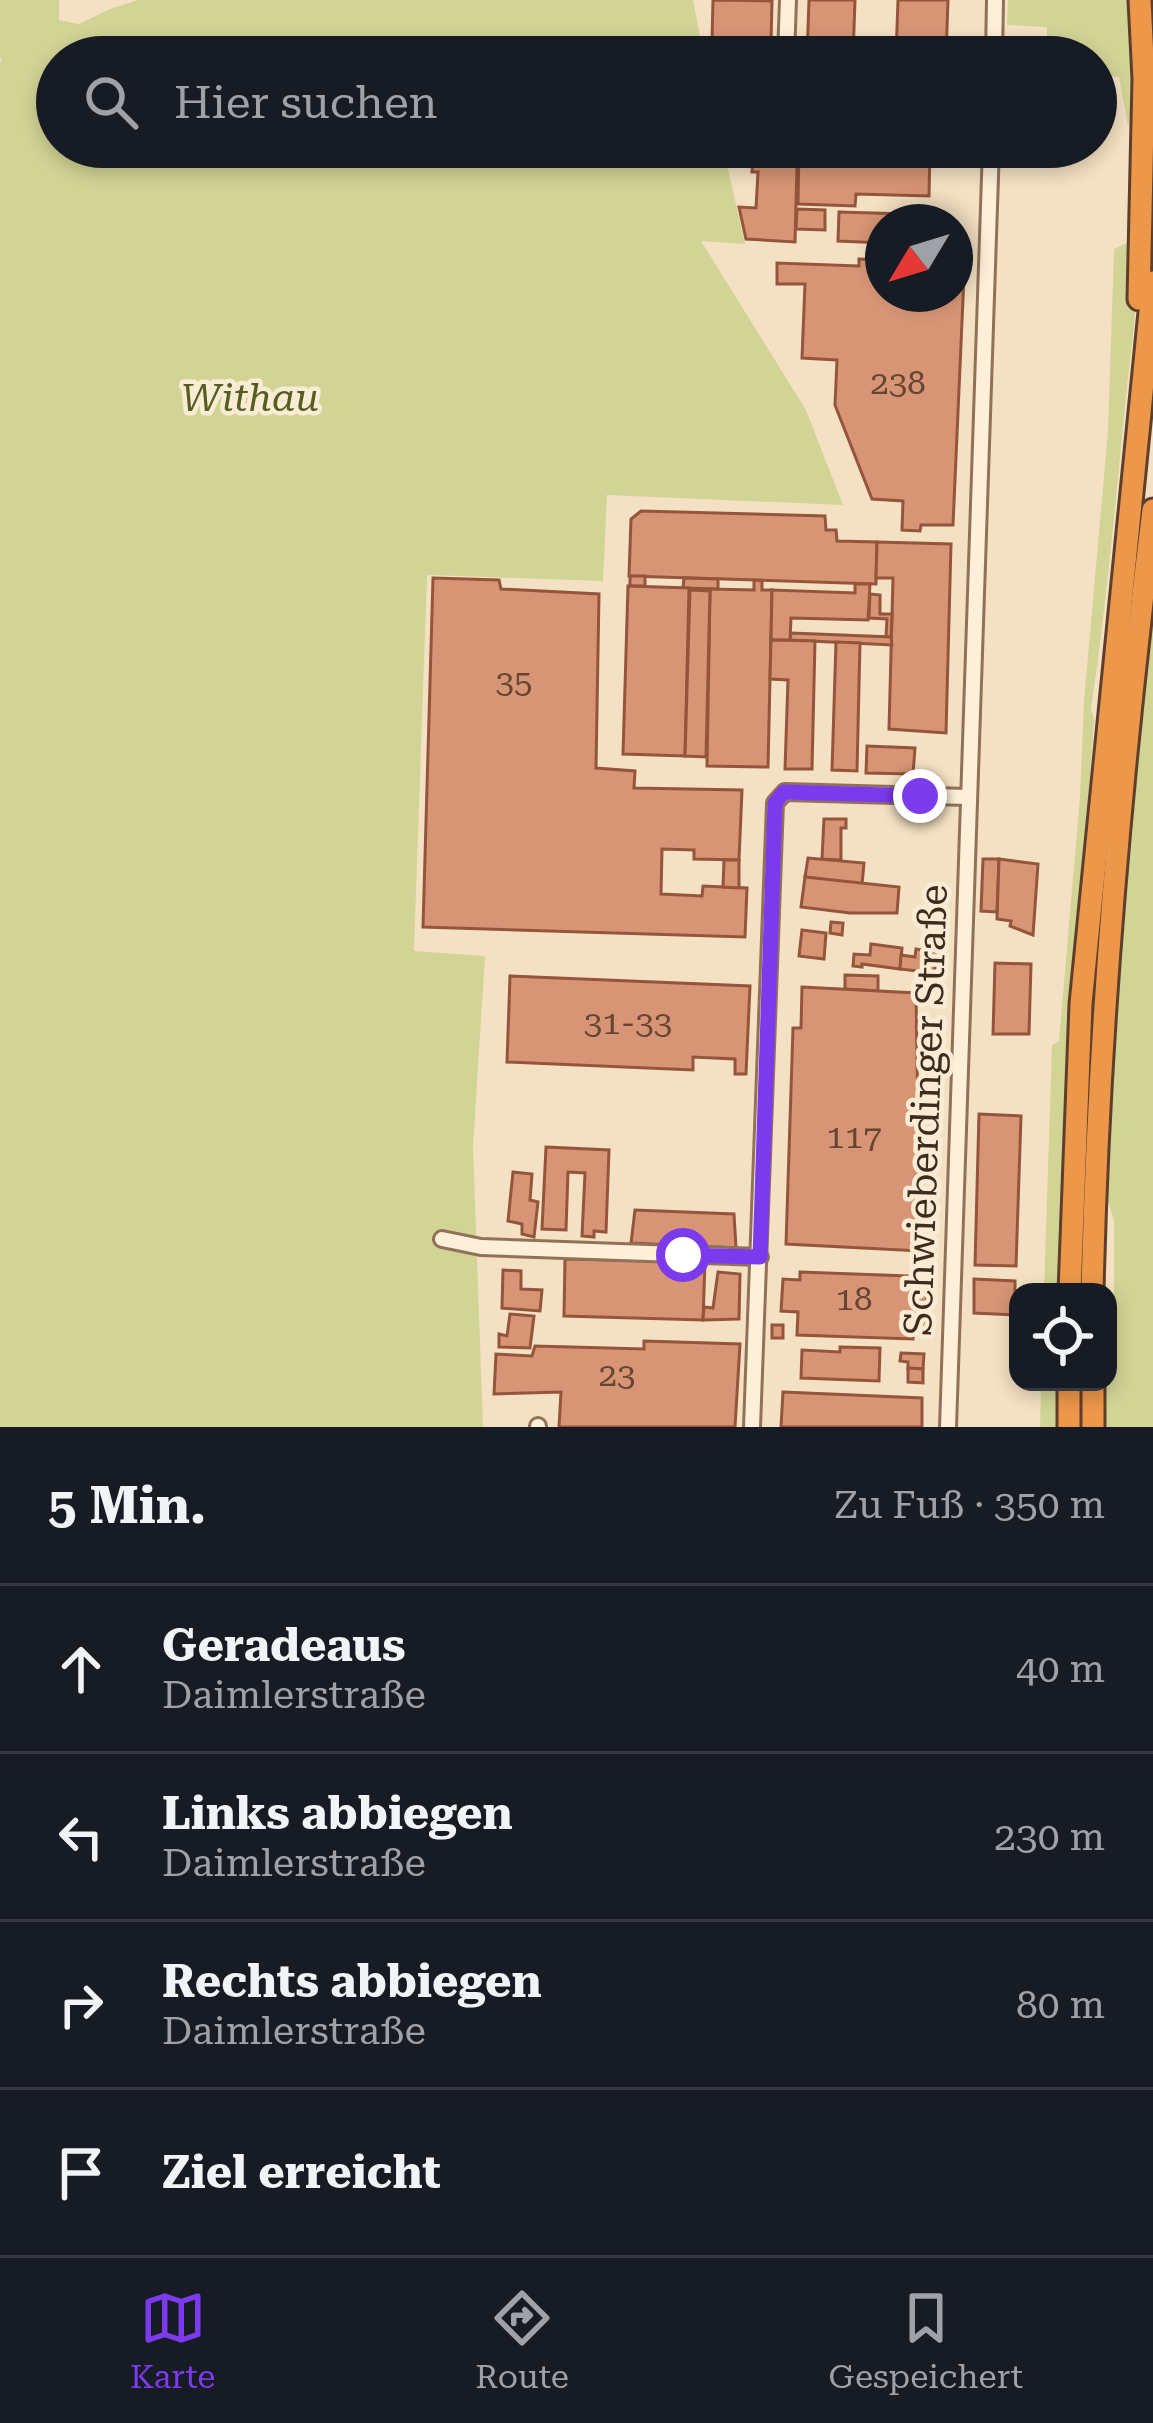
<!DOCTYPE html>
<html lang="de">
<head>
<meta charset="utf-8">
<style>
  body { margin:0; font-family:"Roboto Serif",serif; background:#242831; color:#f1f3f6 }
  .controls { position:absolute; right:36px; bottom:36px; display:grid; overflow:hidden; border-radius:24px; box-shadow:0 6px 18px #0003 }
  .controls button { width:108px; height:108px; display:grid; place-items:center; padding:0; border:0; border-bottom:3px solid #363941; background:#171b24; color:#f1f3f6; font:60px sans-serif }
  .compass { position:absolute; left:865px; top:204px; width:108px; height:108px; border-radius:50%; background:#171b24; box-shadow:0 6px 18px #0003; rotate:232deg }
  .stop { position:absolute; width:36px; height:36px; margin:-27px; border:9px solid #7c3aed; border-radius:50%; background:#fff }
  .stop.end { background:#7c3aed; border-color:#fff; box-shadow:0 3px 12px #0008 }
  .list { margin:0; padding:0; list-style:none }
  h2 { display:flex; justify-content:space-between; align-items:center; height:156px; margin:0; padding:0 48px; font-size:51px }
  h2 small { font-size:39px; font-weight:400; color:#9ea1a6 }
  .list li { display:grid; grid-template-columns:78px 1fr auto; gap:36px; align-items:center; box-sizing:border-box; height:168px; padding:0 48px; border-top:3px solid #363941 }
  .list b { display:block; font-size:45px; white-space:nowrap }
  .list p { margin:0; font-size:39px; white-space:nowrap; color:#9ea1a6 }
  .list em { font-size:39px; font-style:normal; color:#9ea1a6 }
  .icon { flex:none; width:66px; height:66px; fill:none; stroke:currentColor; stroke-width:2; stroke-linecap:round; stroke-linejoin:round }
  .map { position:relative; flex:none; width:1153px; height:1427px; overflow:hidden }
  .search { position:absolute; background:#171b24; box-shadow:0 6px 18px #0003; left:36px; right:36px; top:36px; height:132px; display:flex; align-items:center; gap:30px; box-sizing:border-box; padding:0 42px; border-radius:66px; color:#9ea1a6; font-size:45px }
  .sheet { height:828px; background:#171b24 }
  nav { display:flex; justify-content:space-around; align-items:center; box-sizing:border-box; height:168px; border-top:3px solid #363941; background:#171b24; font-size:33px; color:#9ea1a6 }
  nav a { display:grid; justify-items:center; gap:6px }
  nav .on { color:#7c3aed }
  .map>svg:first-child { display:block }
  .green { fill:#d2d495 }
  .building { fill:#d79575; stroke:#94553a; stroke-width:3 }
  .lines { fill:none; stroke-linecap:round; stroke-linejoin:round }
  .minor-casing { stroke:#917157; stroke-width:20 }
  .highway-casing { stroke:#5e3f2c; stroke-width:27 }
  .minor { stroke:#fdefd8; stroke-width:14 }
  .highway { stroke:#ed974a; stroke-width:21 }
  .route { stroke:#7c3aed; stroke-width:15 }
  .labels { text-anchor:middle; stroke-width:9; stroke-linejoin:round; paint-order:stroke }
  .number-label { font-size:33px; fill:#654633 }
  .park-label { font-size:39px; font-style:italic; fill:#545e21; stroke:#faecd4 }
  .street-label { font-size:39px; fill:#3f2b1d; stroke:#faecd4 }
</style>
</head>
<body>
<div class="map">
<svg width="1153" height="1427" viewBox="0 0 1153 1427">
  <rect width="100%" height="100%" fill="#f4e1c3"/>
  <g class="green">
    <path d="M0,0h59v20l20,4 31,-15 28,-9h555l11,57h-647v90h666l22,97 -44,-3 105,169 37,95 -236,-10 -4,86 -176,-6 -13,376 71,5 -12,191 10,280h-483v-1363l2,-7 -2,2z"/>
    <path d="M1008,0h122l7,80 -9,46 -9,-49 -23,-2v-18h-49v-30l-40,-2z"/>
    <path d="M1133,240c10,34 -2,110 -6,147 -11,108 -20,215 -36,322l3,10 -24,331 -9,242h-17l8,-247 7,-4 21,-244 4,-96 24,-270 6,-182z"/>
    <path d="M1153,617v810h-50l-1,-45h6v-49l6,-33v-79l-8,-26 10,-193 18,-208z"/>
    <path d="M1041,1382h21v45h-22z"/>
  </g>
  <g class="building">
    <path d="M713,0l59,1 -1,41 -59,-1z"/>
    <path d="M809,0h46l-2,57h-46z"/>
    <path d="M898,0h50l-2,57h-50z"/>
    <path d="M712,41l43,1v15h-45l-4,-15z"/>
    <path d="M799,147h131l-1,49 -73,-2 -1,12 -57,-2z"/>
    <path d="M753,158h8v4l36,2 -2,78 -49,-3 -7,-32 17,1 2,-36h-6z"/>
    <path d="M797,209l28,1v20l-29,-1z"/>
    <path d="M839,212l102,3v7h-58v21l-45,-2z"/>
    <path d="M859,259l24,1v34h72v-18h9l-11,249h-32l-1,6 -18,-1 1,-29 -31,-2 -37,-94 2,-45 -35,-2 3,-74h-28v-21l82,3z"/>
    <path d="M641,511l184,5 1,14h10l1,11 40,1 -1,42 -247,-8 2,-57z"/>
    <path d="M877,542l74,2 -5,189 -57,-4 4,-151h-17z"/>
    <rect x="630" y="576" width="15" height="10"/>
    <path d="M433,578l66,2 2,9 98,5 -3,174 39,3 -1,17 108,2 -3,70 -45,-1v-9l-32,-1 -1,45 41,2 1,-10 44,2 -2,49 -322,-10z"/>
    <path d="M684,578l34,1v10l-35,-1z"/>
    <path d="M754,580l8,1v9h10l-4,177 -61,-1 3,-175 1,-2 43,1z"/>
    <path d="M855,584h15l-2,36 -77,-2 -1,22h-19l1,-50 83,3z"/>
    <path d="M628,586l61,2 -4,168 -62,-2z"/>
    <path d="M690,590l20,1 -4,166 -21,-1z"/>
    <path d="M870,594l10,1v19h12l-1,23h-5l1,-18 -18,-1z"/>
    <path d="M791,633l100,4 1,8 -102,-5z"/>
    <path d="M771,640l44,1 -3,128h-27l3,-89 -18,-1z"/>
    <path d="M836,642l24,1 -3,128 -25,-1z"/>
    <path d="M867,746l48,2 -2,26 -47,-1z"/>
    <path d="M824,819h22v9h-5v32l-19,-1z"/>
    <path d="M808,858l56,5 -2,22 -57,-8z"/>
    <path d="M983,859h16l-2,53 -16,-1z"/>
    <path d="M999,859l39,5 -5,71 -23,-9 1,-5 -14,-2z"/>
    <path d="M724,860h15v28l-16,-1z"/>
    <path d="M805,877l94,10 -2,26h-47l-49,-6z"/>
    <path d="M831,922l12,1 -1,12 -12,-2z"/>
    <path d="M802,930l24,3 -2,26 -25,-3z"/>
    <path d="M871,944l31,4 -2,21 -38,-5v3l-9,-1 1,-12 16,1z"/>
    <path d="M929,947l13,2 -1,13 -5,-1 -2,12 -34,-4 1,-14 14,2 1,-8 12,2z"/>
    <path d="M995,963l36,1 -2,70h-36z"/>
    <path d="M845,975l33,1v15l-33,-2z"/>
    <path d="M510,976l240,10 -4,88h-11v-15l-42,-2v13l-186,-8z"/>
    <path d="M802,987l114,6 4,258 -134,-7 7,-216h8z"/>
    <path d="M979,1114l42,2 -5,150 -41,-1z"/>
    <path d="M546,1147l63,3 -3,82 -12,-1v6l-12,-1 3,-63 -17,-1 -2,58 -24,-1z"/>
    <path d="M513,1172l19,2 -2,26 8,2 -4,35 -12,-3v-10l-14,-3z"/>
    <path d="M635,1210l99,4 2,34 -105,-5z"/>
    <path d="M565,1259l140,3 -2,58 -139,-4z"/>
    <path d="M503,1270l18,1v18l21,1 -2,21 -38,-3z"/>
    <path d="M718,1272l22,2 -1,45 -36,1 1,-13 9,1z"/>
    <path d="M800,1272l108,4v2h7v5l12,2 -1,44h-13v10l-116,-4 1,-23 -17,-1 2,-32 17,1z"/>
    <path d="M974,1279l41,2v34l-41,-2z"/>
    <path d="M510,1314l24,2 -4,32 -31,-1v-13l8,2z"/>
    <rect x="772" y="1325" width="11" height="13"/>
    <path d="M644,1341l96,3 -5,83h-176l2,-35 -67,2 2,-40 36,2 3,-10 109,3z"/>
    <path d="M840,1347l40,1 -1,33 -78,-3 1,-28 38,2z"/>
    <path d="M901,1353l23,1 -1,15 -15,-1v-6l-8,-1z"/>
    <path d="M908,1368l15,1v14l-15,-1z"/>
    <path d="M783,1392l139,6v29h-141z"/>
  </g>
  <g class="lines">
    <g class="minor-casing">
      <g id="minor">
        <path d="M786,57l2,-57"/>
        <path d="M994,57l1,-57"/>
        <path d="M442,1239l39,8 279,10"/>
        <path d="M538,1426v1"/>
        <path d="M752,1427l23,-624 10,-11 183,5"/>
        <path d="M948,1427l43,-1280"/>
      </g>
    </g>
    <g class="highway-casing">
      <g id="highway">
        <path d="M1139,299l5,-220 -4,-79"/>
        <path d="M1070,1292l11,-288 72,-722"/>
        <path d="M1092,1292c6,-261 29,-523 61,-782"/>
        <path d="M1093,1382v45"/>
        <path d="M1069,1427v-45"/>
      </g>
    </g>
    <use href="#minor" class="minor"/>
    <use href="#highway" class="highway"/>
  </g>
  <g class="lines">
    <path class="route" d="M683,1255l77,2 15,-454 9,-11 136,4"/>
  </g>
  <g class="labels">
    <g class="number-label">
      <text x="898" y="394">238</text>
      <text x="514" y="693">35</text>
      <text x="628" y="1034">31-33</text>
      <text x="854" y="1148">117</text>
      <text x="854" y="1310">18</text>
      <text x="617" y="1386">23</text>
    </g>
    <g class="park-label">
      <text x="250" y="411">Withau</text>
    </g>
    <g class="street-label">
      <text transform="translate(925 1110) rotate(-88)" y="14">Schwieberdinger Straße</text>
    </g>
  </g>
</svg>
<div class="controls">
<button><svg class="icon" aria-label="locate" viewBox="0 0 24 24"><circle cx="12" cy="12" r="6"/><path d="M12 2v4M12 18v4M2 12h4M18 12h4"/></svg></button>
</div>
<svg class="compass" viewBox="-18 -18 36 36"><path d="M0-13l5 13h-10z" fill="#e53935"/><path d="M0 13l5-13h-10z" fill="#9ea1a6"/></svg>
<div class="stop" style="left:683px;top:1255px"></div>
<div class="stop end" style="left:920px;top:796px"></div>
<div class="search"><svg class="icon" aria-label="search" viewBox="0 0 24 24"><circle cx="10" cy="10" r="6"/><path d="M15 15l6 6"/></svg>Hier suchen</div>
</div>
<section class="sheet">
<h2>5 Min.<small>Zu Fuß · 350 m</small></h2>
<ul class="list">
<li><svg class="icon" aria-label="ahead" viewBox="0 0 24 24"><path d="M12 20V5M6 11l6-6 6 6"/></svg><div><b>Geradeaus</b><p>Daimlerstraße</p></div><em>40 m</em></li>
<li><svg class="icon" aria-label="left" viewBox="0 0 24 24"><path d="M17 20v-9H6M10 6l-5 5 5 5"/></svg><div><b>Links abbiegen</b><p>Daimlerstraße</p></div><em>230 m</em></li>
<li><svg class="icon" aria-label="right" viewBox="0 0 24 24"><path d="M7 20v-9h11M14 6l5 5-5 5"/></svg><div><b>Rechts abbiegen</b><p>Daimlerstraße</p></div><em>80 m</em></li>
<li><svg class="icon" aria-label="arrive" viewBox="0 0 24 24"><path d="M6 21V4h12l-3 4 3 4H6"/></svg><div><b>Ziel erreicht</b></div></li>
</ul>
</section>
<nav>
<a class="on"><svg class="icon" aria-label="map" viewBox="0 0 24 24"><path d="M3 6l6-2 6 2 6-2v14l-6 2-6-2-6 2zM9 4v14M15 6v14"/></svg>Karte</a>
<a><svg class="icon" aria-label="directions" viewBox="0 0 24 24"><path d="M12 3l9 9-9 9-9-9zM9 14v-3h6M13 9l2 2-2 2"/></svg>Route</a>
<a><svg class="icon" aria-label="saved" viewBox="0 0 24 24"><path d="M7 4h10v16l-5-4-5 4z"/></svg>Gespeichert</a>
</nav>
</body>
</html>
